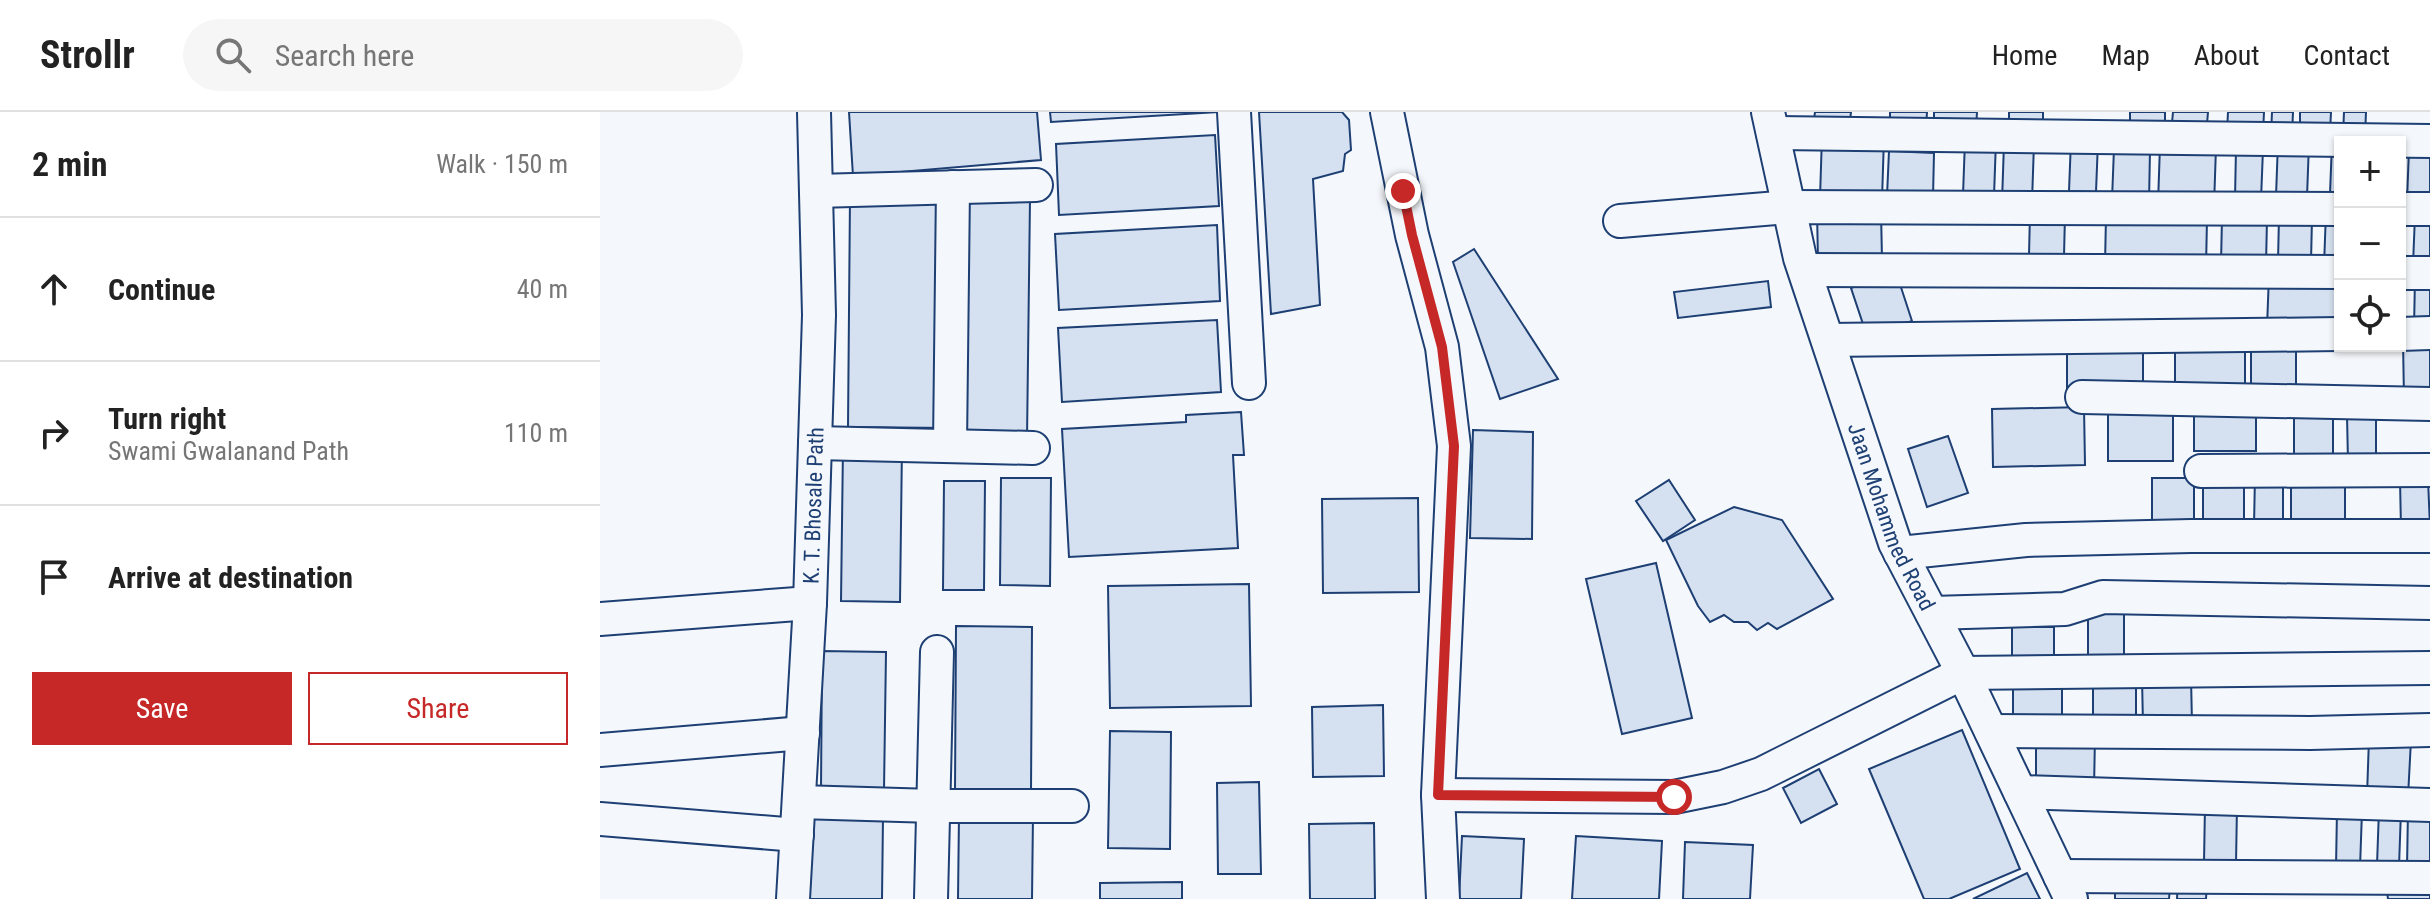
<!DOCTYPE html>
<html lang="en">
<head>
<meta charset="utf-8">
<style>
  body { margin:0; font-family:"Roboto Condensed",sans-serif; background:#f6f6f6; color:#222 }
  .controls { position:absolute; right:24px; top:24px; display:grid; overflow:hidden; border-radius:0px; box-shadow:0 2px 6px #0004 }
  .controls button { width:72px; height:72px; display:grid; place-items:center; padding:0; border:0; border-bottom:2px solid #e0e0e0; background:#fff; color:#222; font:40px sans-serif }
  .stop { position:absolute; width:24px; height:24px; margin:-18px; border:6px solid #c62828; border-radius:50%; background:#fff }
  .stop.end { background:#c62828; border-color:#fff; box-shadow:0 2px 8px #0008 }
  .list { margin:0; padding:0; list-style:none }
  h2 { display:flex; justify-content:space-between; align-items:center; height:104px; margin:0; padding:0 32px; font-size:34px }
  h2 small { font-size:26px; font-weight:400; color:#767676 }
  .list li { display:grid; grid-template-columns:52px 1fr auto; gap:24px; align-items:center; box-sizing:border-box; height:144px; padding:0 32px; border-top:2px solid #e0e0e0 }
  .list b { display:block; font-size:30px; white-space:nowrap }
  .list p { margin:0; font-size:26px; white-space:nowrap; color:#767676 }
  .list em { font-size:26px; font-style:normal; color:#767676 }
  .actions { display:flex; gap:16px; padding:24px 32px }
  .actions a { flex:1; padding:18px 0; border:2px solid #c62828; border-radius:0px; text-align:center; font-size:28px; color:#c62828 }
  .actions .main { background:#c62828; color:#fff }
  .icon { flex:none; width:44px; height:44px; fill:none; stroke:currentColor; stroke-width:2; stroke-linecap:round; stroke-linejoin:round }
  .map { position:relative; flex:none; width:1830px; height:787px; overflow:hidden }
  header { display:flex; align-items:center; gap:48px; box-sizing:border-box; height:112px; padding:0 40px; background:#fff; border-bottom:2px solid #e0e0e0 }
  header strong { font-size:38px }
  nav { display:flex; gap:44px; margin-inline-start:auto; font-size:28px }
  .search { width:560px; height:72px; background:#f6f6f6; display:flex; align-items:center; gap:20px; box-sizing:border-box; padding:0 28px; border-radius:44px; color:#767676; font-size:30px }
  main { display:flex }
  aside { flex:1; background:#fff }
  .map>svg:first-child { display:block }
  .building { fill:#d5e0f0; stroke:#1d3f73; stroke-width:2 }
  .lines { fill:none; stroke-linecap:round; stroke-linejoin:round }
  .minor-casing { stroke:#1d3f73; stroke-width:36 }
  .minor { stroke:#f4f7fb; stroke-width:32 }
  .route { stroke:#c62828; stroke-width:10 }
  .labels { text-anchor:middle; stroke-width:6; stroke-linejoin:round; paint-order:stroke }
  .street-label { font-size:22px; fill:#1d3f73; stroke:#f4f7fb }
</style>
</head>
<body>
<header>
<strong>Strollr</strong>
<div class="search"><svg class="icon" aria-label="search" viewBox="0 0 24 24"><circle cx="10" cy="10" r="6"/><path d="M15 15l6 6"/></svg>Search here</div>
<nav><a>Home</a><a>Map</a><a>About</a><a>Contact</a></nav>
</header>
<main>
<aside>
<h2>2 min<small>Walk · 150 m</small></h2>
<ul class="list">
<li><svg class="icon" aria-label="ahead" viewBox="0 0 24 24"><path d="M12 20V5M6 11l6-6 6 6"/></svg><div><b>Continue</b></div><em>40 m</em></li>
<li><svg class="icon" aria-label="right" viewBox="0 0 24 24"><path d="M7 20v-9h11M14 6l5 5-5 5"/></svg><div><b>Turn right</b><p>Swami Gwalanand Path</p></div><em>110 m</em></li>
<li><svg class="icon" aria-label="arrive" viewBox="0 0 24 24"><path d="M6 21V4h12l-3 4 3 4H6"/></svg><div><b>Arrive at destination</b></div></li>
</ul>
<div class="actions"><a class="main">Save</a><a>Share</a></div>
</aside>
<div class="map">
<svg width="1830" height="787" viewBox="0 0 1830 787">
  <rect width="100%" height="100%" fill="#f4f7fb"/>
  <g class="building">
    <path d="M249,0h188l4,48 -188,16z"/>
    <path d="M450,0h169l-168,10z"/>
    <path d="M659,0h83l7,8 2,30 -6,4 -2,17 -30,8 7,126 -49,9z"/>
    <path d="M1215,0h36l-1,9 -36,-1z"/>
    <path d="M1290,0h37l-1,16 -36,-1z"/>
    <path d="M1334,0h43l-1,18 -42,-2z"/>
    <path d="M1409,0h34v19l-34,-1z"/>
    <path d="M1530,0h35v15l-35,-2z"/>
    <path d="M1573,0h35l-1,12 -35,-1z"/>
    <path d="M1628,0h36l-1,21 -36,-1z"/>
    <path d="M1672,0h21l-1,23h-21z"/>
    <path d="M1700,0h31l-1,21 -30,-1z"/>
    <path d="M1744,0h22l-1,25 -22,-1z"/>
    <path d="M615,23l4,71 -160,9 -3,-71z"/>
    <path d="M1222,23l62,2 -2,63 -62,-2z"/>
    <path d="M1365,28h31l-2,56 -31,-1z"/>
    <path d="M1471,28l27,1 -2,51 -27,-1z"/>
    <path d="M1678,30l31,1 -2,54 -31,-1z"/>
    <path d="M1404,31h30l-2,59h-30z"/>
    <path d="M1732,31h8v52l-10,-1z"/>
    <path d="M1560,33l56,2 -2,59 -56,-2z"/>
    <path d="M1514,36l36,2 -1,52 -37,-2z"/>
    <path d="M1636,36l27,1 -2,51 -26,-1z"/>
    <path d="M1809,37l21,1v51l-23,-1z"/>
    <path d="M1289,39l45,2 -1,44 -46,-1z"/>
    <path d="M250,84l100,1 -2,231 -100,-1z"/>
    <path d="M356,85l74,2 -3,240 -73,-1z"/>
    <path d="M1281,99l1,48 -64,1 -1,-48z"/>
    <path d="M1726,100l14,1v54l-16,-1z"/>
    <path d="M1430,101l35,2 -1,41 -35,-1z"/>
    <path d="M1815,103l15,1v50l-17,-1z"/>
    <path d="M1506,104l101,3 -1,49 -101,-3z"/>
    <path d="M1679,105l33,1 -1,44 -33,-1z"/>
    <path d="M1622,106l45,1 -1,46 -45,-2z"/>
    <path d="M617,113l3,76 -161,9 -4,-76z"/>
    <path d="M874,137l84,130 -58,20 -47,-137z"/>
    <path d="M1296,160l16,49 -45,15 -16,-48z"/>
    <path d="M1669,163l71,2v52l-73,-2z"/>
    <path d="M1815,165h15v53l-16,-1z"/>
    <path d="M1168,169l3,26 -93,11 -4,-26z"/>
    <path d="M617,208l4,72 -159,10 -4,-74z"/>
    <rect x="1575" y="227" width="70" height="57"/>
    <path d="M1803,229h27v57l-26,1z"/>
    <rect x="1467" y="232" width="76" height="45"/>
    <rect x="1651" y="234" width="45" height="51"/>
    <rect x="1508" y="288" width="65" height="61"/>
    <rect x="1694" y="291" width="39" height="66"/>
    <path d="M1484,295l1,58 -92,2 -1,-58z"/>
    <rect x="1594" y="295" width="62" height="44"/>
    <path d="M641,300l3,43h-11l5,93 -169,9 -7,-128 124,-7v-7z"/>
    <path d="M1776,303v46h-28l-1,-45z"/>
    <path d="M873,318l60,2 -1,107 -62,-1z"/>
    <path d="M1348,324l20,57 -41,14 -19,-58z"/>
    <path d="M243,334h59l-2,156 -59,-1z"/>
    <path d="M1655,363h28v52l-29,-1z"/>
    <rect x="1603" y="365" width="41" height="55"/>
    <path d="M401,366h50l-1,108 -50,-1z"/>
    <rect x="1552" y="366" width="42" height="52"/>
    <path d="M1828,367l2,48 -29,1 -1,-48z"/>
    <path d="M1069,368l26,40 -32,21 -27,-40z"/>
    <path d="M344,369h41l-1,109h-41z"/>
    <rect x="1691" y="371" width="54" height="44"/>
    <path d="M818,386l1,94 -96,1 -1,-94z"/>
    <path d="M1134,395l48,13 51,79 -56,30 -9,-6 -11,7 -9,-8h-14l-10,-7 -14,7 -12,-16 -32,-66z"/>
    <path d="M1056,451l36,155 -70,16 -36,-155z"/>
    <path d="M649,472l2,122 -141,2 -2,-122z"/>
    <rect x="1488" y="495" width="36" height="48"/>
    <path d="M356,514l76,1 -1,165 -76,-2z"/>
    <rect x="1412" y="515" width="42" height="41"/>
    <path d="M222,539l64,1 -2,138h-63z"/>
    <path d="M1591,565l1,47 -49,1 -1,-47z"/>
    <rect x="1413" y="567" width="49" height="45"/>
    <rect x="1493" y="569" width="43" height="49"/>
    <path d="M783,593l1,71 -71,1 -1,-70z"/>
    <path d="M1362,618l58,139 -71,30h-25l-55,-130z"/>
    <path d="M510,619l61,1 -1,117 -62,-1z"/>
    <path d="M1436,622l59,2 -1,53 -58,-1z"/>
    <path d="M1769,626l42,2 -3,57 -41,-1z"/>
    <path d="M1219,657l18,35 -36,19 -18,-35z"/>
    <path d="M659,670l2,92h-43l-1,-91z"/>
    <path d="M1605,693l32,1 -1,58 -32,-1z"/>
    <path d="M1779,697l22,1 -2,57 -22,-2z"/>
    <path d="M1737,698l25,1 -2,57h-24z"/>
    <path d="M1808,698h22v59l-23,-1z"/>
    <path d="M359,702l74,1 -1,84h-74z"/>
    <path d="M203,704l80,1 -1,82h-80z"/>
    <path d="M774,711l1,76h-65l-1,-75z"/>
    <path d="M862,724l62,3 -3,60h-62z"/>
    <path d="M976,724l86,5 -3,58h-87z"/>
    <path d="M1085,730l68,3 -3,54h-67z"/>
    <path d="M1427,761l13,26h-67z"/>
    <path d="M1578,767l29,2 -1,18h-29z"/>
    <path d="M1830,768v19h-42l-2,-15z"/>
    <path d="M582,770v17h-82v-16z"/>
    <path d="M1515,774l55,1 -1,12h-54z"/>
  </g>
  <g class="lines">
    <g class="minor-casing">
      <g id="minor">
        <path d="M634,0l15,271"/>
        <path d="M787,0l25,123 30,112 12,99 -16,349 5,104"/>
        <path id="s1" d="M1168,0l32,146 95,285 68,130 108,226"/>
        <path d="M1173,21l657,8"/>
        <path d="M216,79l220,-6"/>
        <path d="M1800,97h30"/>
        <path d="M1020,109l169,-14 551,2"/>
        <path d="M1205,158l535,2"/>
        <path d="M1800,161h30"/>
        <path d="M1800,222l30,-1"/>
        <path d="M1228,228l512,-6"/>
        <path d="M1482,285l348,7"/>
        <path d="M215,331l218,5"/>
        <path d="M350,334l3,-259"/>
        <path d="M1601,359l229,-1"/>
        <path d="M1300,441l126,-13 165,-4h239"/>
        <path d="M1332,501l133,-4 38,-12 327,6"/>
        <path d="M0,507l210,-16"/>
        <path d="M1391,619l319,2 120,-3"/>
        <path d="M0,638l203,-17"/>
        <path d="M1420,680l410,13"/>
        <path d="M838,683l236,2 49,-10 38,-13 202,-101 467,-5"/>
        <path d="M199,690l135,4h138"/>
        <path d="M0,707l197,16"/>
        <path d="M1460,764l370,2"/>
        <path id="s2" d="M193,787l17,-296 9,-288 -5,-203"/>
        <path d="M331,787l6,-247"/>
      </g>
    </g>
    <use href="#minor" class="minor"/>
  </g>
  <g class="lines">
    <path class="route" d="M803,79l9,44 30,112 12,99 -16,349 236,2"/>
  </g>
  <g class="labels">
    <g class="street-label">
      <text dy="8" stroke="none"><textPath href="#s2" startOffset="394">K. T. Bhosale Path</textPath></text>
      <text dy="8" stroke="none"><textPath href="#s1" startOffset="424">Jaan Mohammed Road</textPath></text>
    </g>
  </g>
</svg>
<div class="controls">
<button>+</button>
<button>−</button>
<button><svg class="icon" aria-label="locate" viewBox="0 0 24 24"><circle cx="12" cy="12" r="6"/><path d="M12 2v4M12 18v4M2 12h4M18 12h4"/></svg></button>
</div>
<div class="stop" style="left:1074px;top:685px"></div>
<div class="stop end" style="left:803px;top:79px"></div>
</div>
</main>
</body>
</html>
